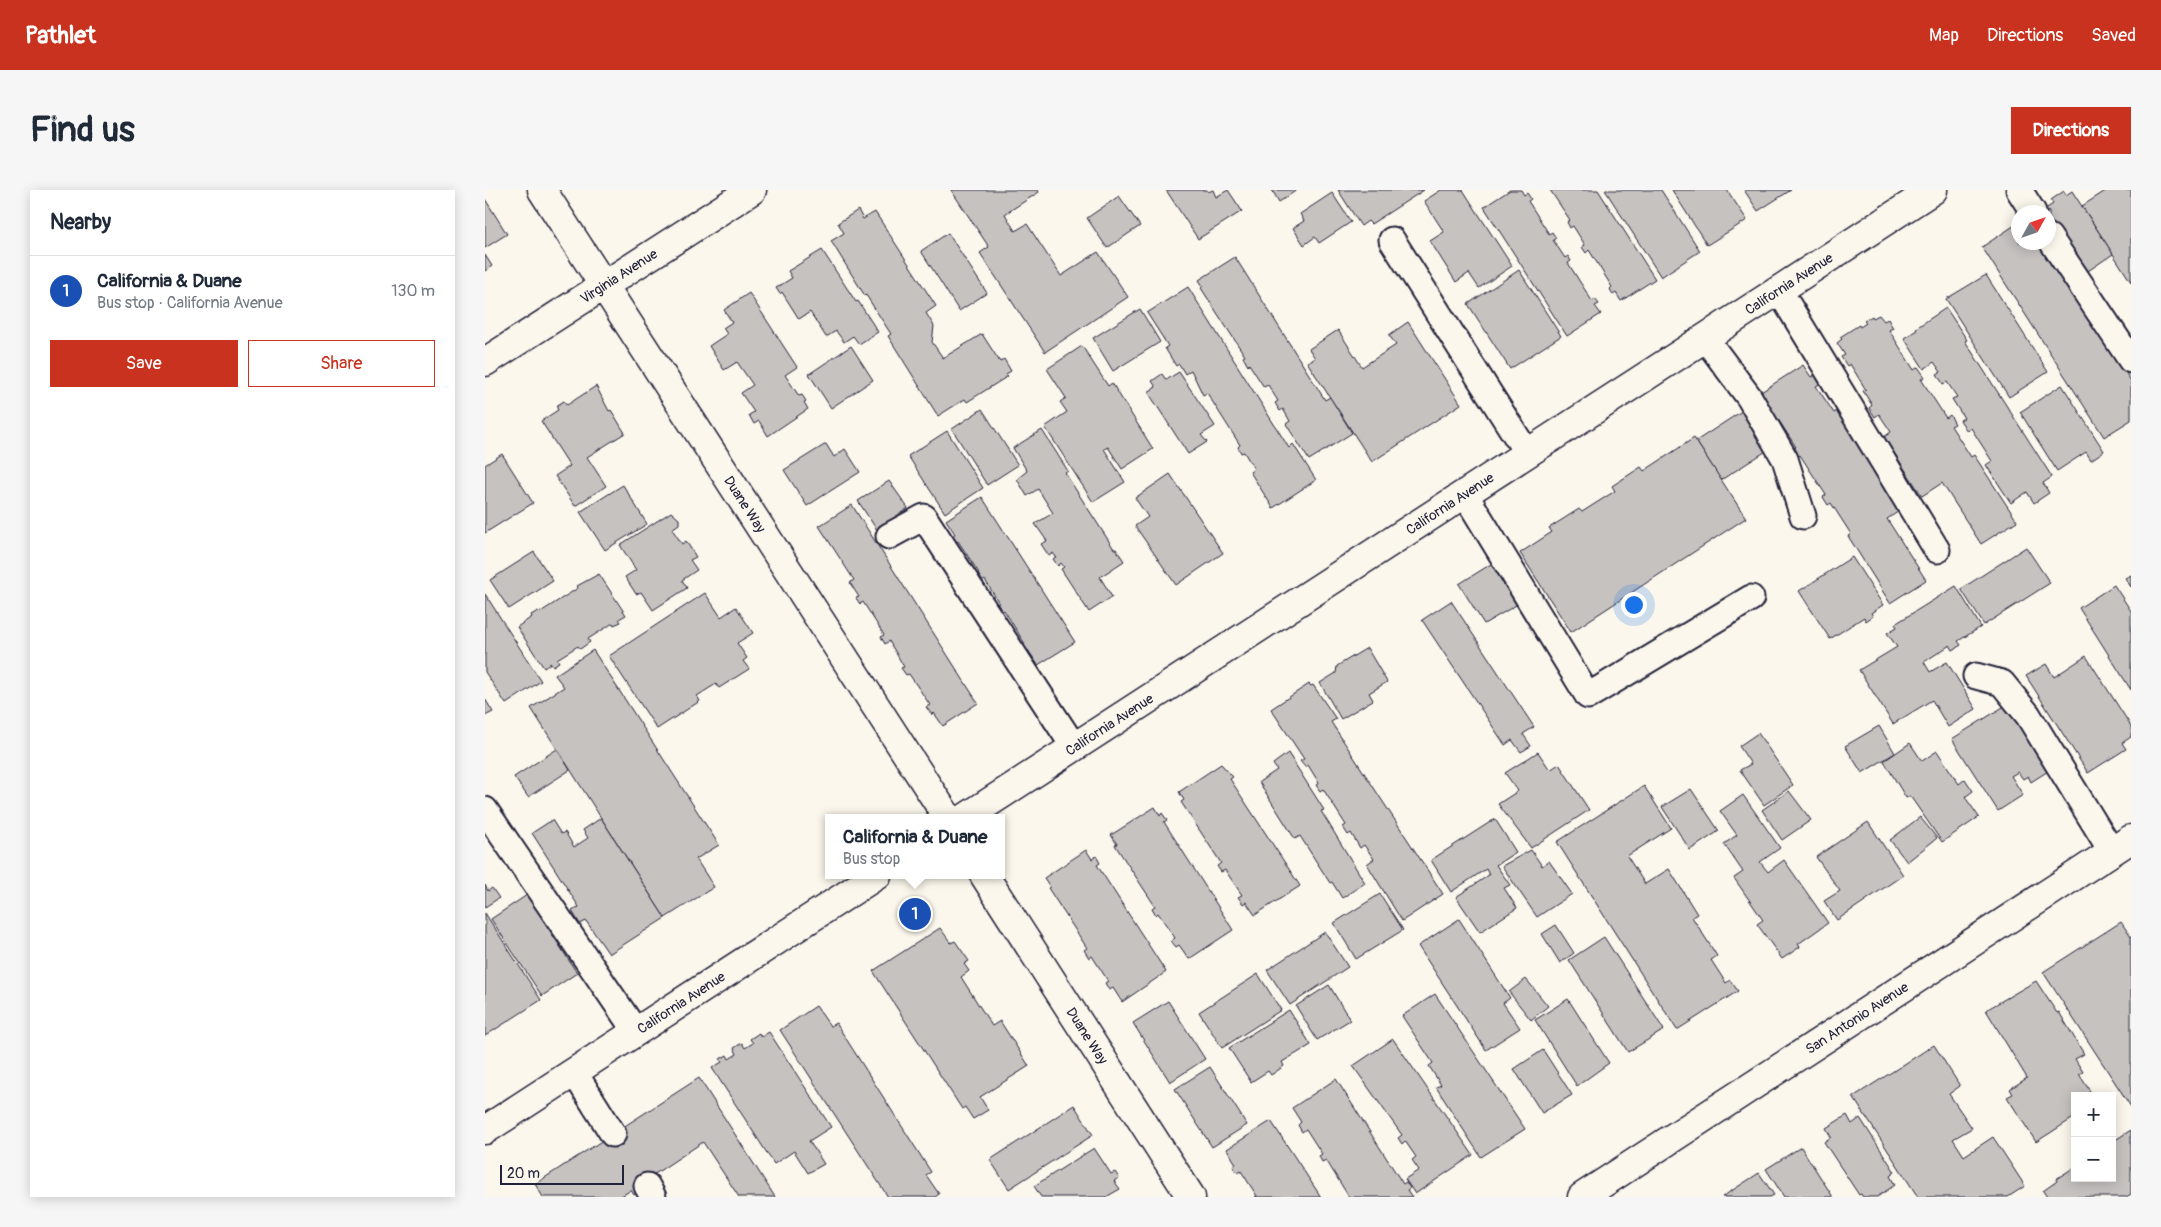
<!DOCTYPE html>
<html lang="en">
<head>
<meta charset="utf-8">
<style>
  body { margin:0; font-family:Pangolin,sans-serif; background:#f6f6f7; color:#1f2937 }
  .controls { position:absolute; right:15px; bottom:15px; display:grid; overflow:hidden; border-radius:0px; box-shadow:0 2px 12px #0003 }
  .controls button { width:45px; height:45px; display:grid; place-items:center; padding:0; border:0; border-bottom:1px solid #e0e1e3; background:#fff; color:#1f2937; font:25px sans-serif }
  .compass { position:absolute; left:1526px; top:15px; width:45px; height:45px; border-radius:50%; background:#fff; box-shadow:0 2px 12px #0003; rotate:50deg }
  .scale { position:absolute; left:15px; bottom:12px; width:124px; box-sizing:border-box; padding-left:5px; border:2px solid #22223b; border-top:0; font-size:14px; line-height:18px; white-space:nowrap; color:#22223b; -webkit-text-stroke:4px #fbf7ec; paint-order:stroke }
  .you { position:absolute; left:1148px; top:414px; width:18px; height:18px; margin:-12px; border:4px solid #fff; border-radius:50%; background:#1a73e8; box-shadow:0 0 0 8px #1a73e833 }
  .badge { display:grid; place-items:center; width:32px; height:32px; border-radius:50%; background:#c8321e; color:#fff; font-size:16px; font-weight:700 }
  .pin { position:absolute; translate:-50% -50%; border:2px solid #fff; box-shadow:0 1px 5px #0006 }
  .popup { position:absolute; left:340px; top:624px; width:180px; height:65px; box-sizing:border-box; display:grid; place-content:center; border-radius:0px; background:#fff; filter:drop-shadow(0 1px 4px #0005); font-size:16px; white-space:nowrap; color:#747a83 }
  .popup b { font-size:19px; color:#1f2937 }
  .popup::after { content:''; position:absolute; left:50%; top:100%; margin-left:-10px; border:10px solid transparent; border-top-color:#fff }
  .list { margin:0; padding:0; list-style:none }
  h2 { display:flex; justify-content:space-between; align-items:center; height:65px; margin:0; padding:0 20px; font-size:21px }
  h2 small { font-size:16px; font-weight:400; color:#747a83 }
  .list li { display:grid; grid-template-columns:32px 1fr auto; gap:15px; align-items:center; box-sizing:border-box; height:70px; padding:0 20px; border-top:1px solid #e0e1e3 }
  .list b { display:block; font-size:19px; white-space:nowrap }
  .list p { margin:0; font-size:16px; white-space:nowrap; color:#747a83 }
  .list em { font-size:16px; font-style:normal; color:#747a83 }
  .actions { display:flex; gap:10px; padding:15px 20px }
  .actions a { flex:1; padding:11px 0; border:1px solid #c8321e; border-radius:0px; text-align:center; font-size:18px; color:#c8321e }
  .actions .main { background:#c8321e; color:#fff }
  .map { position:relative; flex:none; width:1646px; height:1007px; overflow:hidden; border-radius:0px }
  header { display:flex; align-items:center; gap:30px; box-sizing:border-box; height:70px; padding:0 25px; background:#c8321e; color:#fff }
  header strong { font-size:24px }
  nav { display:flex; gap:28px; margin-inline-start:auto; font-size:18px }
  .intro { display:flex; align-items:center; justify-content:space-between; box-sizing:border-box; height:120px; padding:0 30px }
  h1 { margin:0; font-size:35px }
  .button { padding:12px 22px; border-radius:0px; background:#c8321e; color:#fff; font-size:18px; font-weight:700 }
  main { display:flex; gap:30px; padding:0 30px }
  aside { flex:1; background:#fff; border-radius:0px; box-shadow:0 2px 12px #0003 }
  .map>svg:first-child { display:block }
  .building { fill:#c6c2c0; stroke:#22223b }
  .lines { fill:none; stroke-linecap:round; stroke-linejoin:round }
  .lane-casing { stroke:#22223b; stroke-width:29 }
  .street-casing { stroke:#22223b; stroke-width:31 }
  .secondary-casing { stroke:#22223b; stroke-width:31 }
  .lane { stroke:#fbf7ec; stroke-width:25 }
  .street { stroke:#fbf7ec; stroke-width:28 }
  .secondary { stroke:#fbf7ec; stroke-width:28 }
  .labels { text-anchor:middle; stroke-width:4; stroke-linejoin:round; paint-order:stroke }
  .street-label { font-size:14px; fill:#22223b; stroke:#fbf7ec }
</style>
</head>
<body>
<header>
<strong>Pathlet</strong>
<nav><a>Map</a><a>Directions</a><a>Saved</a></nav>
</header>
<div class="intro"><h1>Find us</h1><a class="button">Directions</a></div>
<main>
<aside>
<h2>Nearby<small></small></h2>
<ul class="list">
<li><span class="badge" style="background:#1a4fb4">1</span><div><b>California &amp; Duane</b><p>Bus stop · California Avenue</p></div><em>130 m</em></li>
</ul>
<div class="actions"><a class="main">Save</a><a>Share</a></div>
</aside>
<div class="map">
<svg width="1646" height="1007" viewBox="0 0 1646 1007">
  <rect width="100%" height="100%" fill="#fbf7ec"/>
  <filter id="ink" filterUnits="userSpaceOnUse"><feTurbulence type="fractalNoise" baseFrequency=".02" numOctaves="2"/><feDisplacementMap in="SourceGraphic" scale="10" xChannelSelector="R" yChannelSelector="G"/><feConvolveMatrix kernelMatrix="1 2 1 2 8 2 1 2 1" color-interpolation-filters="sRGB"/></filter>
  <g filter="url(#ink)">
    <g class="building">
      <path d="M466,0h87l1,2 -34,22 10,17 12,-7 34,52 37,-24 30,45 -83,55 -65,-99 9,-6z"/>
      <path d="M681,0h41l1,2 5,-2 3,7 12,-7 14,21 -44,28z"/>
      <path d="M787,0h25l-18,12z"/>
      <path d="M853,0h86l-53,34 -3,-3 -7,5z"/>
      <path d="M956,0h22l49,76 -33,22 -10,-15 -13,9 -26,-41 14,-9 -20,-31z"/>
      <path d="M1025,0h11l3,5 3,-2 4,6 -3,2 21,33 3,-2 4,6 -3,2 12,18 3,-2 3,5 -3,2 24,38 3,-2 4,5 -4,2 6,8 -34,22 -83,-129z"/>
      <path d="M1065,0h48l57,89 -34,22 -5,-8 -3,2 -3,-6 2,-2 -23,-37 -3,3 -4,-6 3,-2 -12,-19 -3,2 -3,-6 3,-2z"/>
      <path d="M1120,0h56l39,61 -39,26z"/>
      <path d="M1187,0h55l20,30 -40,25z"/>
      <path d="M1259,0h47l-33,21z"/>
      <path d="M1622,0h24v92l-49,-76z"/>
      <path d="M1579,1l2,4 6,-4 41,63 -28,19 -36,-56v-5l-5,-2 9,-6 -2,-4z"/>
      <path d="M847,3l19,29 -32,21 -4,-6 -11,8 -11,-17 11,-7 -4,-7z"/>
      <path d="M634,6l21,30 -33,22 -20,-30z"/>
      <path d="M0,9l22,35 -22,14z"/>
      <path d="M373,20l5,9 12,-7 61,94 -10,7 8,13 -2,16 11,16 39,-24 18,28 4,-3 7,12 -5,3 2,2 -41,26 -2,-3 -27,17 -50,-80 3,-2 -25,-39 -1,1 -34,-55 13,-8 -6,-10z"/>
      <path d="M1533,33l1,19h23l89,139v39l-27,17 -122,-190z"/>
      <path d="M463,43l39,60 -28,18 -38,-60z"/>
      <path d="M337,60l34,52 2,-1 20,31 -19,12 -6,-8 -9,6 -8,-11 -10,6 -16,-25 -11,7 -17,-27 -2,2 -4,-6 16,-10 -4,-7z"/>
      <path d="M0,65l7,11 -7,5z"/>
      <path d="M750,67l90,143 5,-3 22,36 -43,27 -23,-36 4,-3 -7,-12 -3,2 -5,-8 3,-2 -10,-16 -4,2 -15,-23 -1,2 -5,-9 2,-1 -44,-68 2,-2 -4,-6z"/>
      <path d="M1034,80l42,66 -51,33 -42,-65z"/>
      <path d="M1501,85l62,97 -39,25 -63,-98z"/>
      <path d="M703,97l101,161 4,-4 23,36 -43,28 -23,-36 4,-3 -10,-17 -3,1 -3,-6 2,-2 -33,-52 -4,2 -12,-25 -6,4 -6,-10 -3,2 -11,-18 3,-2 -21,-33z"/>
      <path d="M264,103l48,74 -12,8 14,21 3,-1 4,6 -2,1 4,7 -40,27 -9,-15 -5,3 -5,-9 5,-3 -13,-19 12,-8 -16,-23 -13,8 -15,-24 18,-12 -4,-6 9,-6 -8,-12z"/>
      <path d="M1461,118l21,32 -2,1 87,136 -9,6 6,10 -15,10 -7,-11 -16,11 -25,-38 6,-4 -21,-33 -4,3 -7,-11 4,-2 -12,-19 5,-2 -10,-15 -4,2 -6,-10 4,-2 -7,-10 -10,7 -20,-31 13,-8 -1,-2z"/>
      <path d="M655,119l20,33 -47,29 -20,-33z"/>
      <path d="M1394,125l5,6 4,-2 5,9 -4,2 25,40 4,-3 7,10 -4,2 25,39 4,-3 5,9 -4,2 20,31 3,-2 43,66 -36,23 -39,-61 -20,13 -38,-59 7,-5 -12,-18 -4,3 -6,-9 3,-3 -9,-14 3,-1 -16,-26 -3,2 -6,-9 4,-2 -8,-12 5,-4 -2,-2 19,-12 1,2 6,-4 -2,-2 8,-5 1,2z"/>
      <path d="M923,132l53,82 -89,58 -65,-100 8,-4 -6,-9 29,-19 24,37 34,-22 -7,-10z"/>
      <path d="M366,156l22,34 -42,28 -22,-34z"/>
      <path d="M597,156l26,40 4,-3 41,66 -31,20 -14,-22 -4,2 21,33 -32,20 -48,-75 22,-15 -7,-10 6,-4 -19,-29z"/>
      <path d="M1318,175l8,12 4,-2 5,9 -4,2 18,27 4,-3 69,96 -20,13 39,61 -36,23 -42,-67 3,-2 -20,-31 -3,2 -5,-8 3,-2 -26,-40 -3,3 -5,-9 4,-2 -26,-40 -3,3 -6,-9 4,-3 -4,-6z"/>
      <path d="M694,182l36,54 -14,9 6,7 -19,12 -40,-62 8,-5 -4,-6 10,-7 4,6z"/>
      <path d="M1577,195l42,66 -13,9 -5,-8 -29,19 -37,-59z"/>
      <path d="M111,196l13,25 2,-1 14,23 -38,24 19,29 -31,20 -20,-30 15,-10 -29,-45 17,-11 -2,-4 8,-5 3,4z"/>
      <path d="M497,219l36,56 -31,20 -35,-56z"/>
      <path d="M1260,219l26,39 -50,32 -25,-39z"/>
      <path d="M557,240l26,41 -3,2 49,76h2l8,12 -24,16 12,20 -23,15 -28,-43 3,-2 -3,-4 -3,3 -5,-7 3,-2 -3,-4 -4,3 -8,-12 6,-3 -12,-17 18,-11 -15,-24 -11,7 -10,-17 10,-8 -14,-23z"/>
      <path d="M462,241l36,57 -38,25 -37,-57z"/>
      <path d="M1209,248l52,80 -175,114 -51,-79 32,-21 -3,-4 30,-19 3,3 33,-21 -3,-5 29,-19 3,4z"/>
      <path d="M341,254l8,13 11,-8 15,23 -53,34 -23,-36z"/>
      <path d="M17,264l31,49 -48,30v-68z"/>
      <path d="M685,284l53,79 -47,32 -41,-59 13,-9 -13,-19z"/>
      <path d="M404,291l19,27 -31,22 -19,-29z"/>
      <path d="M138,295l24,39 -42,26 -25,-38z"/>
      <path d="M497,307l93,145 -37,23 -10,-15 -3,2 -4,-6 4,-2 -21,-34 -4,2 -5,-7 4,-2 -14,-23 -4,3 -5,-7 3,-3 -21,-32 -2,2 -4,-7 3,-2 -9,-14z"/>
      <path d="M367,315l126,198 -35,23 -9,-13 -2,2 -6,-8 4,-2 -21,-31 -3,1 -5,-7 3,-1 -15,-26 -4,3 -4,-7 3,-2 -21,-33 -3,2 -4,-6 3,-1 -9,-14 4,-3 -35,-54z"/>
      <path d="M186,322l8,7v5l-7,5 10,15 4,-3 10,16 -6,3 7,10 -15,10 5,8 -34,22 -12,-18 -5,2 -11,-17 11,-7 -16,-25z"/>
      <path d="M1541,357l24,36 -66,42 -23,-36z"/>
      <path d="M49,362l19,29 -44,28 -19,-29z"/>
      <path d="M1367,367l31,48 -12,8 2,3 -7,5 -2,-4 -34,22 -31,-48z"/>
      <path d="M1011,371l7,13 -3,2 18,28 -34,20 -25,-40z"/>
      <path d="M114,384l27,41 -7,4 2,3 -7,3 -1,-2 -25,16 2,3 -10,7 -2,-3 -21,13 2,3 -6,4 -2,-3 -7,5 -27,-41 15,-10 -1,-2 7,-4 1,2 39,-25 -1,-2z"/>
      <path d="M1646,385v12l-6,-9z"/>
      <path d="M1629,395l17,26v79l-52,-82z"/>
      <path d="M1471,396l25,41 -23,14 3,4 -8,5 -3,-5 -26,17 6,10 17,-10 29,47 -28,18 -16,-27 -39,24 -34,-54 38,-23 -10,-14 10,-6 -2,-3z"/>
      <path d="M220,403l16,24 15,-10 17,26 -16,10 10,15 -4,3 6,8 -30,19 -3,-4 -19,12 3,5 -43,28 -48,-73z"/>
      <path d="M0,404l56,87 -35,23 -21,-32z"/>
      <path d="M966,411l83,126 -11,7 8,12 -10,6 -9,-12 -7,5 -83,-125z"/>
      <path d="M882,458l20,34 -18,11 4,7 -32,19 -21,-36 16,-10 1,-7z"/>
      <path d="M108,460l126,195 -23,14 18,28 -49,31 -134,-210 33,-21 -9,-12z"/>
      <path d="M1601,466l45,70v11l-9,6 4,6 -38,24 -62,-97 20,-12 8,13z"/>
      <path d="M824,494l2,2 2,-1 23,34 -5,3 112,172 -41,27 -35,-57 7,-5 -10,-14 -4,3 -9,-15 -3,2 -5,-8 3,-2 -23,-36 -3,2 -4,-6 3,-2 -11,-18 -3,2 -5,-6 4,-2 -33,-50z"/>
      <path d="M0,509l8,13 -8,4z"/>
      <path d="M1526,512l42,66 -22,14 -3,-6 -5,3 -5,-7 -7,4 12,19 -25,16 -46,-72z"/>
      <path d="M1394,536l16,27 -33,20 -17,-27z"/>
      <path d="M1273,543l35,52 -29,20 -24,-35 11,-6 -12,-18z"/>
      <path d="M1425,553l12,18 15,-10 22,33 6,-5 8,12 -8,6 14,20 -37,25 -32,-46 -4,2 -22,-37z"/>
      <path d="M72,559l13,21 -42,27 -14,-20z"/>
      <path d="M1053,562l12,18 9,-6 30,46 -58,38 -33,-44 20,-13 -13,-18z"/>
      <path d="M803,563l36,57 -3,1 44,72 -23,15 -10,-16 -2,1 -30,-47 -5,3 -36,-57 18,-12 -4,-6z"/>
      <path d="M736,574l12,13 -3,2 70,107 -45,29 -9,-13 -3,2 -5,-7 4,-2 -17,-25 -4,2 -4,-6 4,-3 -40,-61 3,-2 -5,-8z"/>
      <path d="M1159,596l27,42 -44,28 18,28 24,-15 28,45 -5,3 25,39 -6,4 15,23 4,-3 8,11 -61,39 -120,-188z"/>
      <path d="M1206,599l28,42 -29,19 -28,-43z"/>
      <path d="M1304,601l22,29 -29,20 -20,-30z"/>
      <path d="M1258,605l37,53 -20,14 8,10 16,-12 44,63 -30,21 2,3 -18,12 -25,-35 6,-4 -29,-42 9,-6 -19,-28 13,-9 -17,-24z"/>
      <path d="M670,617l5,9 2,-3 5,7 -3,2 69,108 -44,29 -10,-14 -3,2 -5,-6 4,-3 -17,-25 -2,2 -4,-7 3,-2 -40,-61 2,-1 -6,-9z"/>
      <path d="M1435,627l17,21 -30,24 -17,-22z"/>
      <path d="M116,628l64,100 -56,36 -23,-33 -6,3 -8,-13 7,-4 -47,-74 20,-13 9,14 4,-2 9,15 14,-9 -5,-8z"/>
      <path d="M1010,629l21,33 -20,13 14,20 -6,3 13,20 -37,24 -24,-35 33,-22 -3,-6 -35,23 -20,-32z"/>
      <path d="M1383,632l35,53 -66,45 -13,-19 16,-10 -24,-34z"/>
      <path d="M601,660l6,9 4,-3 4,7 -3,2 69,107 -44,30 -9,-14 -4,2 -4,-7 3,-2 -16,-25 -3,2 -5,-8 3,-2 -39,-60 2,-1 -6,-9z"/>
      <path d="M1046,660l11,16 7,-5 23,33 -35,23 -35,-51z"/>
      <path d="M0,695l3,6 4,-3 7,10 -14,9z"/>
      <path d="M895,704l23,36 -47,29 -22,-36z"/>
      <path d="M42,705l50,78 -35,23 -51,-77z"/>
      <path d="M0,723l56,87 -56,36z"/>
      <path d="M974,729l51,79 -7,5 17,25 -34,22 -68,-104z"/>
      <path d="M1636,732l10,15v170l-88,-135z"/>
      <path d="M1071,735l18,28 -14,10 -18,-29z"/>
      <path d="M455,738l11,15 4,-2 14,20 -5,3 5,7 -8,6 31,49 8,-5 29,45 -49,31 8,13 -15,9 -8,-12 -3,2 -89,-138z"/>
      <path d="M840,742l23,35 -58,38 -23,-35z"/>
      <path d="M1119,747l60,93 -36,22 -59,-92z"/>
      <path d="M773,784l23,36 -59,38 -23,-36z"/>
      <path d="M1041,789l22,27 -17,14 -22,-28z"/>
      <path d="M1551,791l21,32 2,-1 25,42 -9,5 8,13 -4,2 14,22h-18v21l-39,25 -29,-45 6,-3 -3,-5 17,-11 -41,-68z"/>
      <path d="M844,795l21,35 -33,20 -21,-34z"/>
      <path d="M950,804l90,135 -44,28 -45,-70 5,-2 -12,-19 4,-3 -31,-47z"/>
      <path d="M1083,809l41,64 -32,23 -42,-66z"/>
      <path d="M683,811l37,58 -35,23 -37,-59z"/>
      <path d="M331,816l14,20 6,-3 95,149 -5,3 13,19 -4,3h-47l-108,-167z"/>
      <path d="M804,820l22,35 -29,17 2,4 -13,9 -3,-4 -17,11 -22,-34z"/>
      <path d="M284,842l62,95 -22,14 15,23 -16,9 -14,-22 -20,13 -62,-96 10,-6 -2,-3 7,-4 2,4 8,-5 -3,-6 8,-5 3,5 8,-5 -3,-4 9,-6 2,4z"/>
      <path d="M908,849l80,116 -58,39 -10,-15 14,-9 -7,-10 4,-3 -11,-16 -3,3 -4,-6 4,-3 -49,-69z"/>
      <path d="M1449,855l26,41 -11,8 23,34 -19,11 11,17 29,-19 32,49 -17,11h-90l-65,-100z"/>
      <path d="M1058,860l29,45 -30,18 -28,-44z"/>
      <path d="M725,877l37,58 -35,22 -37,-58z"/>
      <path d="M214,888l76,119h-36l-36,-55 -56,37 3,5 -16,11 -3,-5 -11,7h-77l-8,-13z"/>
      <path d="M851,889l67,105 3,-2 4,6 -3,2 5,7h-63l-23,-37 -4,2 -3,-6 3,-2 -16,-25 -4,3 -4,-7 3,-3 -9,-14z"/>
      <path d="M589,915l19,30 -84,54 -19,-29z"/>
      <path d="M1362,925l5,9 8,-6 35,54 -5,4 5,9 -18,12h-14l-2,-3 -2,1 -35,-53 7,-5 -5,-9z"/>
      <path d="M786,931l50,76h-66l2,-1 -16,-25 -3,2 -5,-7 3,-2 -9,-15z"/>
      <path d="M1646,940v64l-5,3h-79l-4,-6 14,-10 -1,-2 19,-12v11h37v-36z"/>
      <path d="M1316,957l32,50h-49l-18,-28z"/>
      <path d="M609,958l17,26 4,-2 4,6 -5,3 6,8 -14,8h-65l-7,-11z"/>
      <path d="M1274,983l15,22 -4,2h-48z"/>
    </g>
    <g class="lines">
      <g class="lane-casing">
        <g id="lane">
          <path d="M1534,0l14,22"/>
          <path d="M1564,47l82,123"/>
          <path d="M907,50l135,213"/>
          <path d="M1294,100l158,260"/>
          <path d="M1220,148l44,59 36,62 18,57"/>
          <path d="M980,304l123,202 163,-98"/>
          <path d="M404,346l35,-19 150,230"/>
          <path d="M1491,486l26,7 26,32 84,137"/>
          <path d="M0,620l151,222"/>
          <path d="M89,882l39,62"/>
          <path d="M162,996l6,11"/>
        </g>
      </g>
      <g class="street-casing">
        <g id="street">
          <path id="s1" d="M57,0l406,628"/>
          <path id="s2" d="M0,172l267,-172"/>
          <path id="s3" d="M499,685l207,322"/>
          <path id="s4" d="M1097,1007l549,-358"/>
        </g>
      </g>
      <g class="secondary-casing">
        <g id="secondary">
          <path id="s5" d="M480,628l968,-628"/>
          <path id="s6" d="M0,940l392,-255"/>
        </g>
      </g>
      <use href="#lane" class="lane"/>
      <use href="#street" class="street"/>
      <use href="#secondary" class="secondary"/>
    </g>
  </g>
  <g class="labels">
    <g class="street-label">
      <text dy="5" stroke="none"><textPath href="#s2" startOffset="159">Virginia Avenue</textPath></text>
      <text dy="5" stroke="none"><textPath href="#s5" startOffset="982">California Avenue</textPath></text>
      <text dy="5" stroke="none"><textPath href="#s1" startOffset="374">Duane Way</textPath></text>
      <text dy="5" stroke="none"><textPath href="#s5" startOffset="578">California Avenue</textPath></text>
      <text dy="5" stroke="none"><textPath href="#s5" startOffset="172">California Avenue</textPath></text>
      <text dy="5" stroke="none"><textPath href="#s6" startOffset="234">California Avenue</textPath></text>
      <text dy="5" stroke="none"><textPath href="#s4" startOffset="328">San Antonio Avenue</textPath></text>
      <text dy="5" stroke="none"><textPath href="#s3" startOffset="191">Duane Way</textPath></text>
    </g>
  </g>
</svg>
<div class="controls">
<button>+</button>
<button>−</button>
</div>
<svg class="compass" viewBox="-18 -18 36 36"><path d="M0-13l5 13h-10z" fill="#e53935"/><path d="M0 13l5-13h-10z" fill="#747a83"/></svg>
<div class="scale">20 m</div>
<div class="you"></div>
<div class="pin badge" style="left:430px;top:724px;background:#1a4fb4">1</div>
<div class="popup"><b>California &amp; Duane</b>Bus stop</div>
</div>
</main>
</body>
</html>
